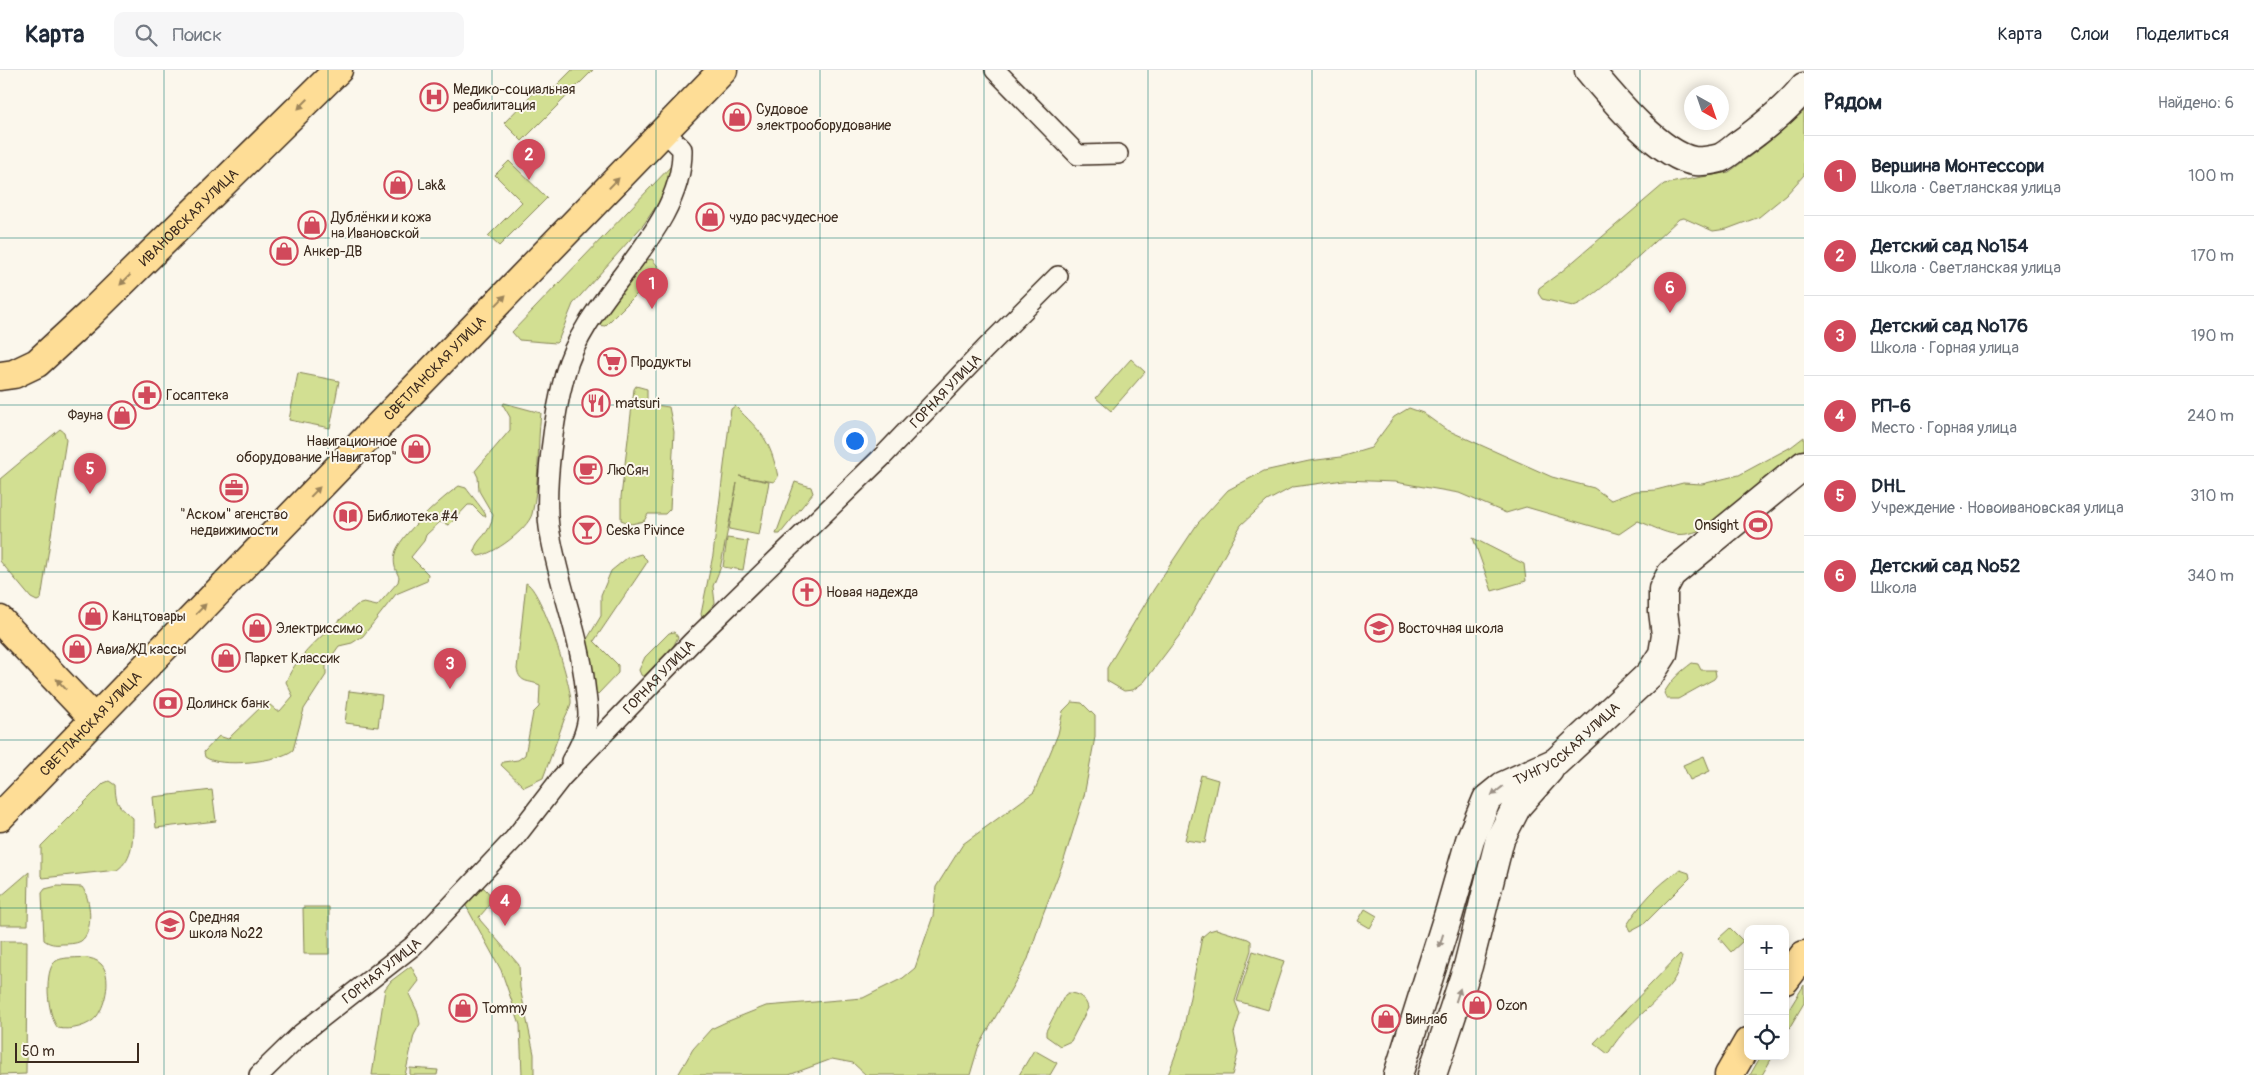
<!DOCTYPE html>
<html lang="ru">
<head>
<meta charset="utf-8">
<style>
  body { margin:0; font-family:Pangolin,sans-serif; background:#f6f6f7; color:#1f2937 }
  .controls { position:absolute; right:15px; bottom:15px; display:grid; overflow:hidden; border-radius:10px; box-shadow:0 2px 12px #0003 }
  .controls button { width:45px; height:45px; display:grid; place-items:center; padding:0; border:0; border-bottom:1px solid #e0e1e3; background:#fff; color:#1f2937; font:25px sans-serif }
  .compass { position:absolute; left:1684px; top:15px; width:45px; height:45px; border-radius:50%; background:#fff; box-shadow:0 2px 12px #0003; rotate:140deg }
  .scale { position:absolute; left:15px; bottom:12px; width:124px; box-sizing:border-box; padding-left:5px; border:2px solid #3b2a1e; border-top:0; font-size:14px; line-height:18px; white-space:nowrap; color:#3b2a1e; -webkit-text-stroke:4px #fbf7ec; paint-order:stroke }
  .you { position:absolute; left:854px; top:370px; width:18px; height:18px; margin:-12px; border:4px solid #fff; border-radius:50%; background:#1a73e8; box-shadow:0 0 0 8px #1a73e833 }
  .badge { display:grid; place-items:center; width:32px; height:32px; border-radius:50%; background:#d1495b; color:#fff; font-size:16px; font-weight:700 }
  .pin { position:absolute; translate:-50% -41px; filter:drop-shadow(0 1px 2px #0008) }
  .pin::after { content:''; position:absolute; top:26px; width:18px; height:15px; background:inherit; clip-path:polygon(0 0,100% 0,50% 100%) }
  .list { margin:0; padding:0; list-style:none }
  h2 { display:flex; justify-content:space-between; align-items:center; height:65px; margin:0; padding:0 20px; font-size:21px }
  h2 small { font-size:16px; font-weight:400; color:#747a83 }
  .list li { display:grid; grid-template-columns:32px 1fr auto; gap:15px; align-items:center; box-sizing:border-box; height:80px; padding:0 20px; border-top:1px solid #e0e1e3 }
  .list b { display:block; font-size:19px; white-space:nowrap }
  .list p { margin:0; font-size:16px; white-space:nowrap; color:#747a83 }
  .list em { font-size:16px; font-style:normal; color:#747a83 }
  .icon { flex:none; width:28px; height:28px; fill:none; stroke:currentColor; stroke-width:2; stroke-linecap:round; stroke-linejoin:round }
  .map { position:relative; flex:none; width:1804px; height:1005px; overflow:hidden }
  header { display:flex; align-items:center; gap:30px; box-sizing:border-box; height:70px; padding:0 25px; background:#fff; border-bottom:1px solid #e0e1e3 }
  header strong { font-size:24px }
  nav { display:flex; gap:28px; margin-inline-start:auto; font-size:18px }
  .search { width:350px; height:45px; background:#f6f6f7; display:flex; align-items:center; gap:12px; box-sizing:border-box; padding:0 18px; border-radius:10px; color:#747a83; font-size:19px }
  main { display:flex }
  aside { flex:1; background:#fff }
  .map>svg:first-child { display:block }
  .green { fill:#d2df92; stroke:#868458 }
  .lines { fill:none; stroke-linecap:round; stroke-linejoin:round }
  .minor-casing { stroke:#3b2a1e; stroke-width:22 }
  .secondary-casing { stroke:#3b2a1e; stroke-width:31 }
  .primary-casing { stroke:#3b2a1e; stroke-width:31 }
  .minor { stroke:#fbf7ec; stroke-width:19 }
  .secondary { stroke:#fbf7ec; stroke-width:28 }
  .primary { stroke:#fedd96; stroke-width:28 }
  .oneway { fill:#9c845a }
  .oneway2 { fill:#9b9085 }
  .grid { fill:none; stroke:#0f766e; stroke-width:1; stroke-opacity:0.55 }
  .labels { text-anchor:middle; stroke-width:4; stroke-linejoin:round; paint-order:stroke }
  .poi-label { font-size:14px; fill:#3b2a1e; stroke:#fbf7ec; text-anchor:start }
  .street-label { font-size:14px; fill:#3b2a1e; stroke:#fbf7ec }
</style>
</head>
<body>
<header>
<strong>Карта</strong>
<div class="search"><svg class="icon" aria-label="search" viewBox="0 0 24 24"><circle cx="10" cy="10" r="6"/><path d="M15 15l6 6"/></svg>Поиск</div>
<nav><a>Карта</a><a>Слои</a><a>Поделиться</a></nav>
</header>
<main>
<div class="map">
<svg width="1804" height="1005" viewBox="0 0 1804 1005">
  <rect width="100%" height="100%" fill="#fbf7ec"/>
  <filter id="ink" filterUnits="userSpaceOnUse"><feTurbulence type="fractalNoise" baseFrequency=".02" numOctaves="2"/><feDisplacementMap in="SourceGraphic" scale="10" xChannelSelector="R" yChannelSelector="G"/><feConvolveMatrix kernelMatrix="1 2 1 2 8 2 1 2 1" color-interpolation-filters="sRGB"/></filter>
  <g filter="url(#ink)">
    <g class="green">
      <path d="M572,0h21l-71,71 -18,-18 35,-36 8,8z"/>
      <path d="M1804,41v64l-18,20 -27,22 -32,12 -14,2 -29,-13 -5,1c-18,16 -89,85 -106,87l-31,-7 -4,-6 1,-5 22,-16 103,-88 65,-12 36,-27z"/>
      <path d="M509,91l38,37 -48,48 -11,-10 34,-34 -27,-27z"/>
      <path d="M674,93l-4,22 -11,17 -15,22 -71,80 -15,37 -2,2 -37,-3 -7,-8z"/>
      <path d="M652,189l9,11 -56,56 -7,-1 1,-8 48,-57z"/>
      <path d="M1131,289l14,13 -34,39 -15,-13z"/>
      <path d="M298,303l41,8 -9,47 -41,-8z"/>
      <path d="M636,316l11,3v15l22,3 5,25 -4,77 -5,5h-17l-4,7 -13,3 -10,-4v-23l13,-108z"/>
      <path d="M504,333l37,10c-4,33 -1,69 -9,101 -4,15 -39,41 -54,42l-4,-5c3,-14 17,-16 19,-36l-14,-24 -1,-14 -3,-6 35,-41v-13l-7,-12z"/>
      <path d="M735,336c27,27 35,33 43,71l-4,5 -35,-6 30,6 -10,53 -30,-6 8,-46 -17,86 -7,17 2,17 -13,15 -1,-4 12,-59 18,-146z"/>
      <path d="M1409,338l14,5 22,16 107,48 42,11 17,12 25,-9 20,-1 27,-7 19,1 37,-9 52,-28 13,-10v14l-101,78c-28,12 -38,2 -65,-8l-19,13 -93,-27 -20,6 -47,-20 -64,-11 -51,-2 -51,7 -26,14 -26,24 -59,107 -38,50 -11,8 -9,1 -17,-10v-13l47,-79 44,-66 30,-33 36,-19 45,-10 32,-4 30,-9 23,-31z"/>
      <path d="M60,359l4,3 2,8 -25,159 -4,2 -6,-3 -31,-37v-82z"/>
      <path d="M795,412l16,5 2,6 -33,41h-4z"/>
      <path d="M459,416l7,2c4,6 19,23 20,28h-3l-11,-11h-4l-19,20 -9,-3 -14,13 -2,6 -13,16 17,17 -1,7 -31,13 -33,42 -11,7 -13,3 -13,18v11l-22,34 -11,41c-14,12 -74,18 -88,7l-1,-5 15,-16 9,3 37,-36h3l9,8h3l13,-15 -7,-14c10,-28 49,-57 71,-77l7,-2 13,3 21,-24 1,-5c-4,-8 -6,-14 -4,-23 2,-16 49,-58 64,-68z"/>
      <path d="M727,468l21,3 -5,29 -20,-3z"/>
      <path d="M1473,468l51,26 2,17 -34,10z"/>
      <path d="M641,484l6,6 -1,4 -52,77 24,24v8l-20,21 -3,-2 -9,-51 15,-25v-21l10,-24 16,-13z"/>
      <path d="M526,513c15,5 46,102 45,120 -1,5 -5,12 -7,17 -7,20 -14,39 -21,58l-19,9 -23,-22 2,-3 15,-2 7,-5 8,-42 6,-6 1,-22c-11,-5 -20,-1 -23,-16z"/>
      <path d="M674,562l4,5 -6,12 -28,28 -3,-2 -2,-5 6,-13 24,-24z"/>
      <path d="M1692,593l6,1 3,6h14l1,6 -2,3 -36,20h-11l-3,-6c8,-14 16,-21 28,-30z"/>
      <path d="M349,621l33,4 -4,32 -33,-4z"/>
      <path d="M1072,632l10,1 13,13v21l-11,59 -21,67 -20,51 -15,45 -50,89 -8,27h-104l-13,-12 -21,-4 -43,16h-111l15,-26 18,-20 15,-7 40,-16 97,-8 40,-20 12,-10 18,-52 3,-29 27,-43 71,-52 24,-58 5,-23z"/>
      <path d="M1704,686l6,15 -20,9 -7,-15z"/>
      <path d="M1201,705l17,5 -13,63 -20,-3z"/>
      <path d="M109,711l6,4c1,21 3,20 18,33 0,19 1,40 -16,52l-74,8 -2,-2v-30l63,-63z"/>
      <path d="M212,720l4,31 -60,7 -3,-31z"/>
      <path d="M1680,800l9,3 1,5 -45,45 -15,8 -3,-6c14,-22 30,-40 53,-55z"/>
      <path d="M29,802l-1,53h-28v-28z"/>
      <path d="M480,815c17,12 11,19 -1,32l1,3 39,45 1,23 14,66v21h-12l-2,-50 -19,-55 -36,-66z"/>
      <path d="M57,816l25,1c9,11 12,45 -1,54 -5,3 -14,3 -19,3 -7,1 -13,0 -18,-4l-2,-47 3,-4z"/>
      <path d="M303,837h26v47h-25z"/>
      <path d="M1365,839l12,7 -7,12 -12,-7z"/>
      <path d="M1730,858l13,13 -12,11 -12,-14z"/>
      <path d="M1216,859l32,10 3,2v9l-16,51 5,13 -6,19 4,20 -6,22h-64l14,-38 20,-100 7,-6z"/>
      <path d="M0,871h27l-1,133 -26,1z"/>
      <path d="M1253,881l31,10 -16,49 -31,-9z"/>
      <path d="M1680,884l2,3c-3,10 -5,20 -12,28 -21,26 -44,38 -62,69l-14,-11z"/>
      <path d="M67,888c11,0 25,-3 34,6 11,11 5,40 -4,52 -7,10 -27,15 -39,12 -10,-11 -14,-51 -5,-64 4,-5 8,-5 14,-6z"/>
      <path d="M411,896l8,15 -10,13 9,19 2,11 -6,11 -9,40h-33l13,-86 6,-8z"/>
      <path d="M1804,915v18l-19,32v-19z"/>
      <path d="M1068,923c10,0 18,5 20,15l-17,33 -11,5 -14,-10v-5l19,-36z"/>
      <path d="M1034,980l23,13 -7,12h-31z"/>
      <path d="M1761,986h12l-11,19h-12z"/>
      <path d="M410,998l28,2 -1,5h-27z"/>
    </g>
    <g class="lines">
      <g class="minor-casing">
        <g id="minor">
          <path d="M995,0l83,85 40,-1"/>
          <path d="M571,691c8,-13 16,-30 17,-46 0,-9 -2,-20 -3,-30 -6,-54 -28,-104 -36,-158 -5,-40 5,-113 16,-153 20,-79 119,-142 117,-225l-18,-18"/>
          <path id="s1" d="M259,1005l42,-41 112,-88 101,-107 48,-62 130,-135 191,-186 102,-107 73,-73"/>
        </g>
      </g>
      <g class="secondary-casing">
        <g id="secondary">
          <path d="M1589,0c22,26 70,85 105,91 6,1 20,-1 26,-3 5,-2 11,-7 16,-11 24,-17 49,-36 68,-60"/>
          <path id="s2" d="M1398,1005l51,-162 21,-73 17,-41 16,-13 53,-24 94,-88 13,-20 3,-19 -3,-24v-22l8,-15 133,-109"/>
          <path d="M1432,1005l36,-109 32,-127 17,-33 32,-36"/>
        </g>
      </g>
      <g class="primary-casing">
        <g id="primary">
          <path id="s3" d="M0,306l14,-2 23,-11 52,-48 249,-245"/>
          <path d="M0,550l94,99"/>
          <path id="s4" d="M0,747l723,-747"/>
          <path d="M1785,910l19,-25"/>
          <path d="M1729,1005l19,-33"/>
        </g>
      </g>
      <use href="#minor" class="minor"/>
      <use href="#secondary" class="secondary"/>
      <use href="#primary" class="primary"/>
    </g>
    <defs><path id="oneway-solid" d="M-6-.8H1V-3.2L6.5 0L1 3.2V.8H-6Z" transform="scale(1.25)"/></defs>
    <g class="oneway">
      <use href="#oneway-solid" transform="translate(303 34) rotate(135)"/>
      <use href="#oneway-solid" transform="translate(614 113) rotate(-46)"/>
      <use href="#oneway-solid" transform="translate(125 210) rotate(135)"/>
      <use href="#oneway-solid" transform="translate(501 230) rotate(-46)"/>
      <use href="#oneway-solid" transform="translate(315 422) rotate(-46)"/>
      <use href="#oneway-solid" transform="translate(201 539) rotate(-46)"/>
      <use href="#oneway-solid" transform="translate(61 614) rotate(-133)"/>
    </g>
    <g class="oneway2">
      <use href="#oneway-solid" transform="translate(1497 721) rotate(142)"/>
      <use href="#oneway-solid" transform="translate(1441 871) rotate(107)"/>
      <use href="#oneway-solid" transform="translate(1458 925) rotate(-72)"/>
    </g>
  </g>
  <path class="grid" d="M164,0v1005M328,0v1005M492,0v1005M656,0v1005M820,0v1005M984,0v1005M1148,0v1005M1312,0v1005M1476,0v1005M1640,0v1005M0,168h1804M0,335h1804M0,502h1804M0,670h1804M0,838h1804"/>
  <defs>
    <g id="hospital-ring" transform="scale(1.4375)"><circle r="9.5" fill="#fbf7ec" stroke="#d1495b" stroke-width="1.5"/><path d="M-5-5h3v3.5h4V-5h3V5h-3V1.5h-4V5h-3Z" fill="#d1495b"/></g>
    <g id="shop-ring" transform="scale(1.4375)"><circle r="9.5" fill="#fbf7ec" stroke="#d1495b" stroke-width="1.5"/><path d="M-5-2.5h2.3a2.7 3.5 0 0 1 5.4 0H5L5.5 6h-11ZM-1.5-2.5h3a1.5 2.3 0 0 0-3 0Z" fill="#d1495b"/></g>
    <g id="supermarket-ring" transform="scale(1.4375)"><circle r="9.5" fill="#fbf7ec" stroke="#d1495b" stroke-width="1.5"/><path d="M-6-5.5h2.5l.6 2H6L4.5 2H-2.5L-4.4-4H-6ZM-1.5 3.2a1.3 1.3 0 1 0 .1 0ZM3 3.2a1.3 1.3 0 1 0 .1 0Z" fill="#d1495b"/></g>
    <g id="pharmacy-ring" transform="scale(1.4375)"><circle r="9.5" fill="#fbf7ec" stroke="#d1495b" stroke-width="1.5"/><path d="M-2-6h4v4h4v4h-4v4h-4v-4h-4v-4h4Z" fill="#d1495b"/></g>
    <g id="restaurant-ring" transform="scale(1.4375)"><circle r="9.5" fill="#fbf7ec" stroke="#d1495b" stroke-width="1.5"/><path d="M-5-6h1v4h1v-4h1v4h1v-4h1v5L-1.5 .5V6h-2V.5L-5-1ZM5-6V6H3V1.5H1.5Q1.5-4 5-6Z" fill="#d1495b"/></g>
    <g id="cafe-ring" transform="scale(1.4375)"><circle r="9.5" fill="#fbf7ec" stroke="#d1495b" stroke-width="1.5"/><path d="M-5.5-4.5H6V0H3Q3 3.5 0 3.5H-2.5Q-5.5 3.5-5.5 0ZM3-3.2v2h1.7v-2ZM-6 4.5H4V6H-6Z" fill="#d1495b"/></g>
    <g id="office-ring" transform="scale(1.4375)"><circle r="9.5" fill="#fbf7ec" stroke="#d1495b" stroke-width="1.5"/><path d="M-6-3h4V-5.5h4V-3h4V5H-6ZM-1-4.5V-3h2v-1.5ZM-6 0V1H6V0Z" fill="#d1495b"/></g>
    <g id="library-ring" transform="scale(1.4375)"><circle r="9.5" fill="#fbf7ec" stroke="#d1495b" stroke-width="1.5"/><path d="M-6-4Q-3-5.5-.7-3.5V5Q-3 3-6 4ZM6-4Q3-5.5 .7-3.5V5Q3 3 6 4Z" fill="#d1495b"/></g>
    <g id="stadium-ring" transform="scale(1.4375)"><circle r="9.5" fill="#fbf7ec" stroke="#d1495b" stroke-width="1.5"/><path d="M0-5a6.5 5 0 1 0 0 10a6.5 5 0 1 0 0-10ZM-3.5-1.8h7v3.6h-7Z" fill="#d1495b"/></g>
    <g id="bar-ring" transform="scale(1.4375)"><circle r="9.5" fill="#fbf7ec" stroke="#d1495b" stroke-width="1.5"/><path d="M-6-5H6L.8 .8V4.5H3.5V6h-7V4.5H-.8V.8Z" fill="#d1495b"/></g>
    <g id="church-ring" transform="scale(1.4375)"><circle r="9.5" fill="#fbf7ec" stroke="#d1495b" stroke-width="1.5"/><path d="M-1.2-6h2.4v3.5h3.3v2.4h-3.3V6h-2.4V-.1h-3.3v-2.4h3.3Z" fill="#d1495b"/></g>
    <g id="school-ring" transform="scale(1.4375)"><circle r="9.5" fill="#fbf7ec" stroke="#d1495b" stroke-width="1.5"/><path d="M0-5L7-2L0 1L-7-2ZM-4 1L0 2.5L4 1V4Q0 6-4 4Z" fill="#d1495b"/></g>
    <g id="bank-ring" transform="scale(1.4375)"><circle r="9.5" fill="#fbf7ec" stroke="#d1495b" stroke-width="1.5"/><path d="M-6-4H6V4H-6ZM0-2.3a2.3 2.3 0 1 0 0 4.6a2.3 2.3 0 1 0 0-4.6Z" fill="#d1495b"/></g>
  </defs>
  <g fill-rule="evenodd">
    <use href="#hospital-ring" x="434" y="27"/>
    <use href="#shop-ring" x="737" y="47"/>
    <use href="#shop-ring" x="398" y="115"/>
    <use href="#shop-ring" x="710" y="147"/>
    <use href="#shop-ring" x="312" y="155"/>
    <use href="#shop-ring" x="284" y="181"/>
    <use href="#supermarket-ring" x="612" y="292"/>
    <use href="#pharmacy-ring" x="147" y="325"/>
    <use href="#restaurant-ring" x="596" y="333"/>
    <use href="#shop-ring" x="122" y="345"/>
    <use href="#shop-ring" x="416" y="379"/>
    <use href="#cafe-ring" x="588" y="400"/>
    <use href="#office-ring" x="234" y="418"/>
    <use href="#library-ring" x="348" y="446"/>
    <use href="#stadium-ring" x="1758" y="455"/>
    <use href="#bar-ring" x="587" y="460"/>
    <use href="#church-ring" x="807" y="522"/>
    <use href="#shop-ring" x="93" y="546"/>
    <use href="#shop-ring" x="257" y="558"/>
    <use href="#school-ring" x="1379" y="558"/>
    <use href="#shop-ring" x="77" y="579"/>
    <use href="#shop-ring" x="226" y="588"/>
    <use href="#bank-ring" x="168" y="633"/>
    <use href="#school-ring" x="170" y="855"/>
    <use href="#shop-ring" x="1477" y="935"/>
    <use href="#shop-ring" x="463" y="938"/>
    <use href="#shop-ring" x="1386" y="949"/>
  </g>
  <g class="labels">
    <g class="poi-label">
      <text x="453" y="24">Медико-социальная<tspan x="453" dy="16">реабилитация</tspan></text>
      <text x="756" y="44">Судовое<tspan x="756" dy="16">электрооборудование</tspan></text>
      <text x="417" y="120">Lak&amp;</text>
      <text x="331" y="152">Дублёнки и кожа<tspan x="331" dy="16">на Ивановской</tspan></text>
      <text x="729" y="152">чудо расчудесное</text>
      <text x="303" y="186">Анкер-ДВ</text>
      <text x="631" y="297">Продукты</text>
      <text x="166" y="330">Госаптека</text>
      <text x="615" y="338">matsuri</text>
      <text x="103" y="350" text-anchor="end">Фауна</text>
      <text x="397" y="376" text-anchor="end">Навигационное<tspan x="397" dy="16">оборудование "Навигатор"</tspan></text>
      <text x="607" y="405">ЛюСян</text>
      <text x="234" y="449" text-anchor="middle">"Аском" агенство<tspan x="234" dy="16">недвижимости</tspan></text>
      <text x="367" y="451">Библиотека #4</text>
      <text x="1739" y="460" text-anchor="end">Onsight</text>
      <text x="606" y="465">Ceska Pivince</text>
      <text x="826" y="527">Новая надежда</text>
      <text x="112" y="551">Канцтовары</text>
      <text x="276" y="563">Электриссимо</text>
      <text x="1398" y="563">Восточная школа</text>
      <text x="96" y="584">Авиа/ЖД кассы</text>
      <text x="245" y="593">Паркет Классик</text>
      <text x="187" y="638">Долинск банк</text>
      <text x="189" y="852">Средняя<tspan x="189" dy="16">школа №22</tspan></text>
      <text x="1496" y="940">Ozon</text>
      <text x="482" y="943">Tommy</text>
      <text x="1405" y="954">Винлаб</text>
    </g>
    <g class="street-label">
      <text dy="5" stroke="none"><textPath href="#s3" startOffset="250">ИВАНОВСКАЯ УЛИЦА</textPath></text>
      <text dy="5" stroke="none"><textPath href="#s4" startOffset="625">СВЕТЛАНСКАЯ УЛИЦА</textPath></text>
      <text dy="5" stroke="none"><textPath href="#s1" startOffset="971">ГОРНАЯ УЛИЦА</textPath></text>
      <text dy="5" stroke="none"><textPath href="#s1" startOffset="566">ГОРНАЯ УЛИЦА</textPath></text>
      <text dy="5" stroke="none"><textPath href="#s4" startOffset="130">СВЕТЛАНСКАЯ УЛИЦА</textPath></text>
      <text dy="5" stroke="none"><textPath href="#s2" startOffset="388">ТУНГУССКАЯ УЛИЦА</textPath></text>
      <text dy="5" stroke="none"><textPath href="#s1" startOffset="161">ГОРНАЯ УЛИЦА</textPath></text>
    </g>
  </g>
</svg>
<div class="controls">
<button>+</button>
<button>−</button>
<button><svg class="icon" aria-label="locate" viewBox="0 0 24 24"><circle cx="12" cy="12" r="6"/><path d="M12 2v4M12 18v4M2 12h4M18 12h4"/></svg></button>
</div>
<svg class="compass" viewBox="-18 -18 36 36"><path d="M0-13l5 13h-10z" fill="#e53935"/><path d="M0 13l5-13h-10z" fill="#747a83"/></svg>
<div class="scale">50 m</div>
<div class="you"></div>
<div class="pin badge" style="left:652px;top:239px">1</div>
<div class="pin badge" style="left:529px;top:110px">2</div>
<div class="pin badge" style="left:450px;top:619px">3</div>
<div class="pin badge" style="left:505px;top:856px">4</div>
<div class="pin badge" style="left:90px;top:424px">5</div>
<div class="pin badge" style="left:1670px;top:243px">6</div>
</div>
<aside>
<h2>Рядом<small>Найдено: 6</small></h2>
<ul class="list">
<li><span class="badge">1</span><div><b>Вершина Монтессори</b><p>Школа · Светланская улица</p></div><em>100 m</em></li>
<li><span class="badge">2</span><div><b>Детский сад №154</b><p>Школа · Светланская улица</p></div><em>170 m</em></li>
<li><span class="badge">3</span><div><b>Детский сад №176</b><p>Школа · Горная улица</p></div><em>190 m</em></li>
<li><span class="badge">4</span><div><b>РП-6</b><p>Место · Горная улица</p></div><em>240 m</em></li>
<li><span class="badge">5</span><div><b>DHL</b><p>Учреждение · Новоивановская улица</p></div><em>310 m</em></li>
<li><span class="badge">6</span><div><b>Детский сад №52</b><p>Школа</p></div><em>340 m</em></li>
</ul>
</aside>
</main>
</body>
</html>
